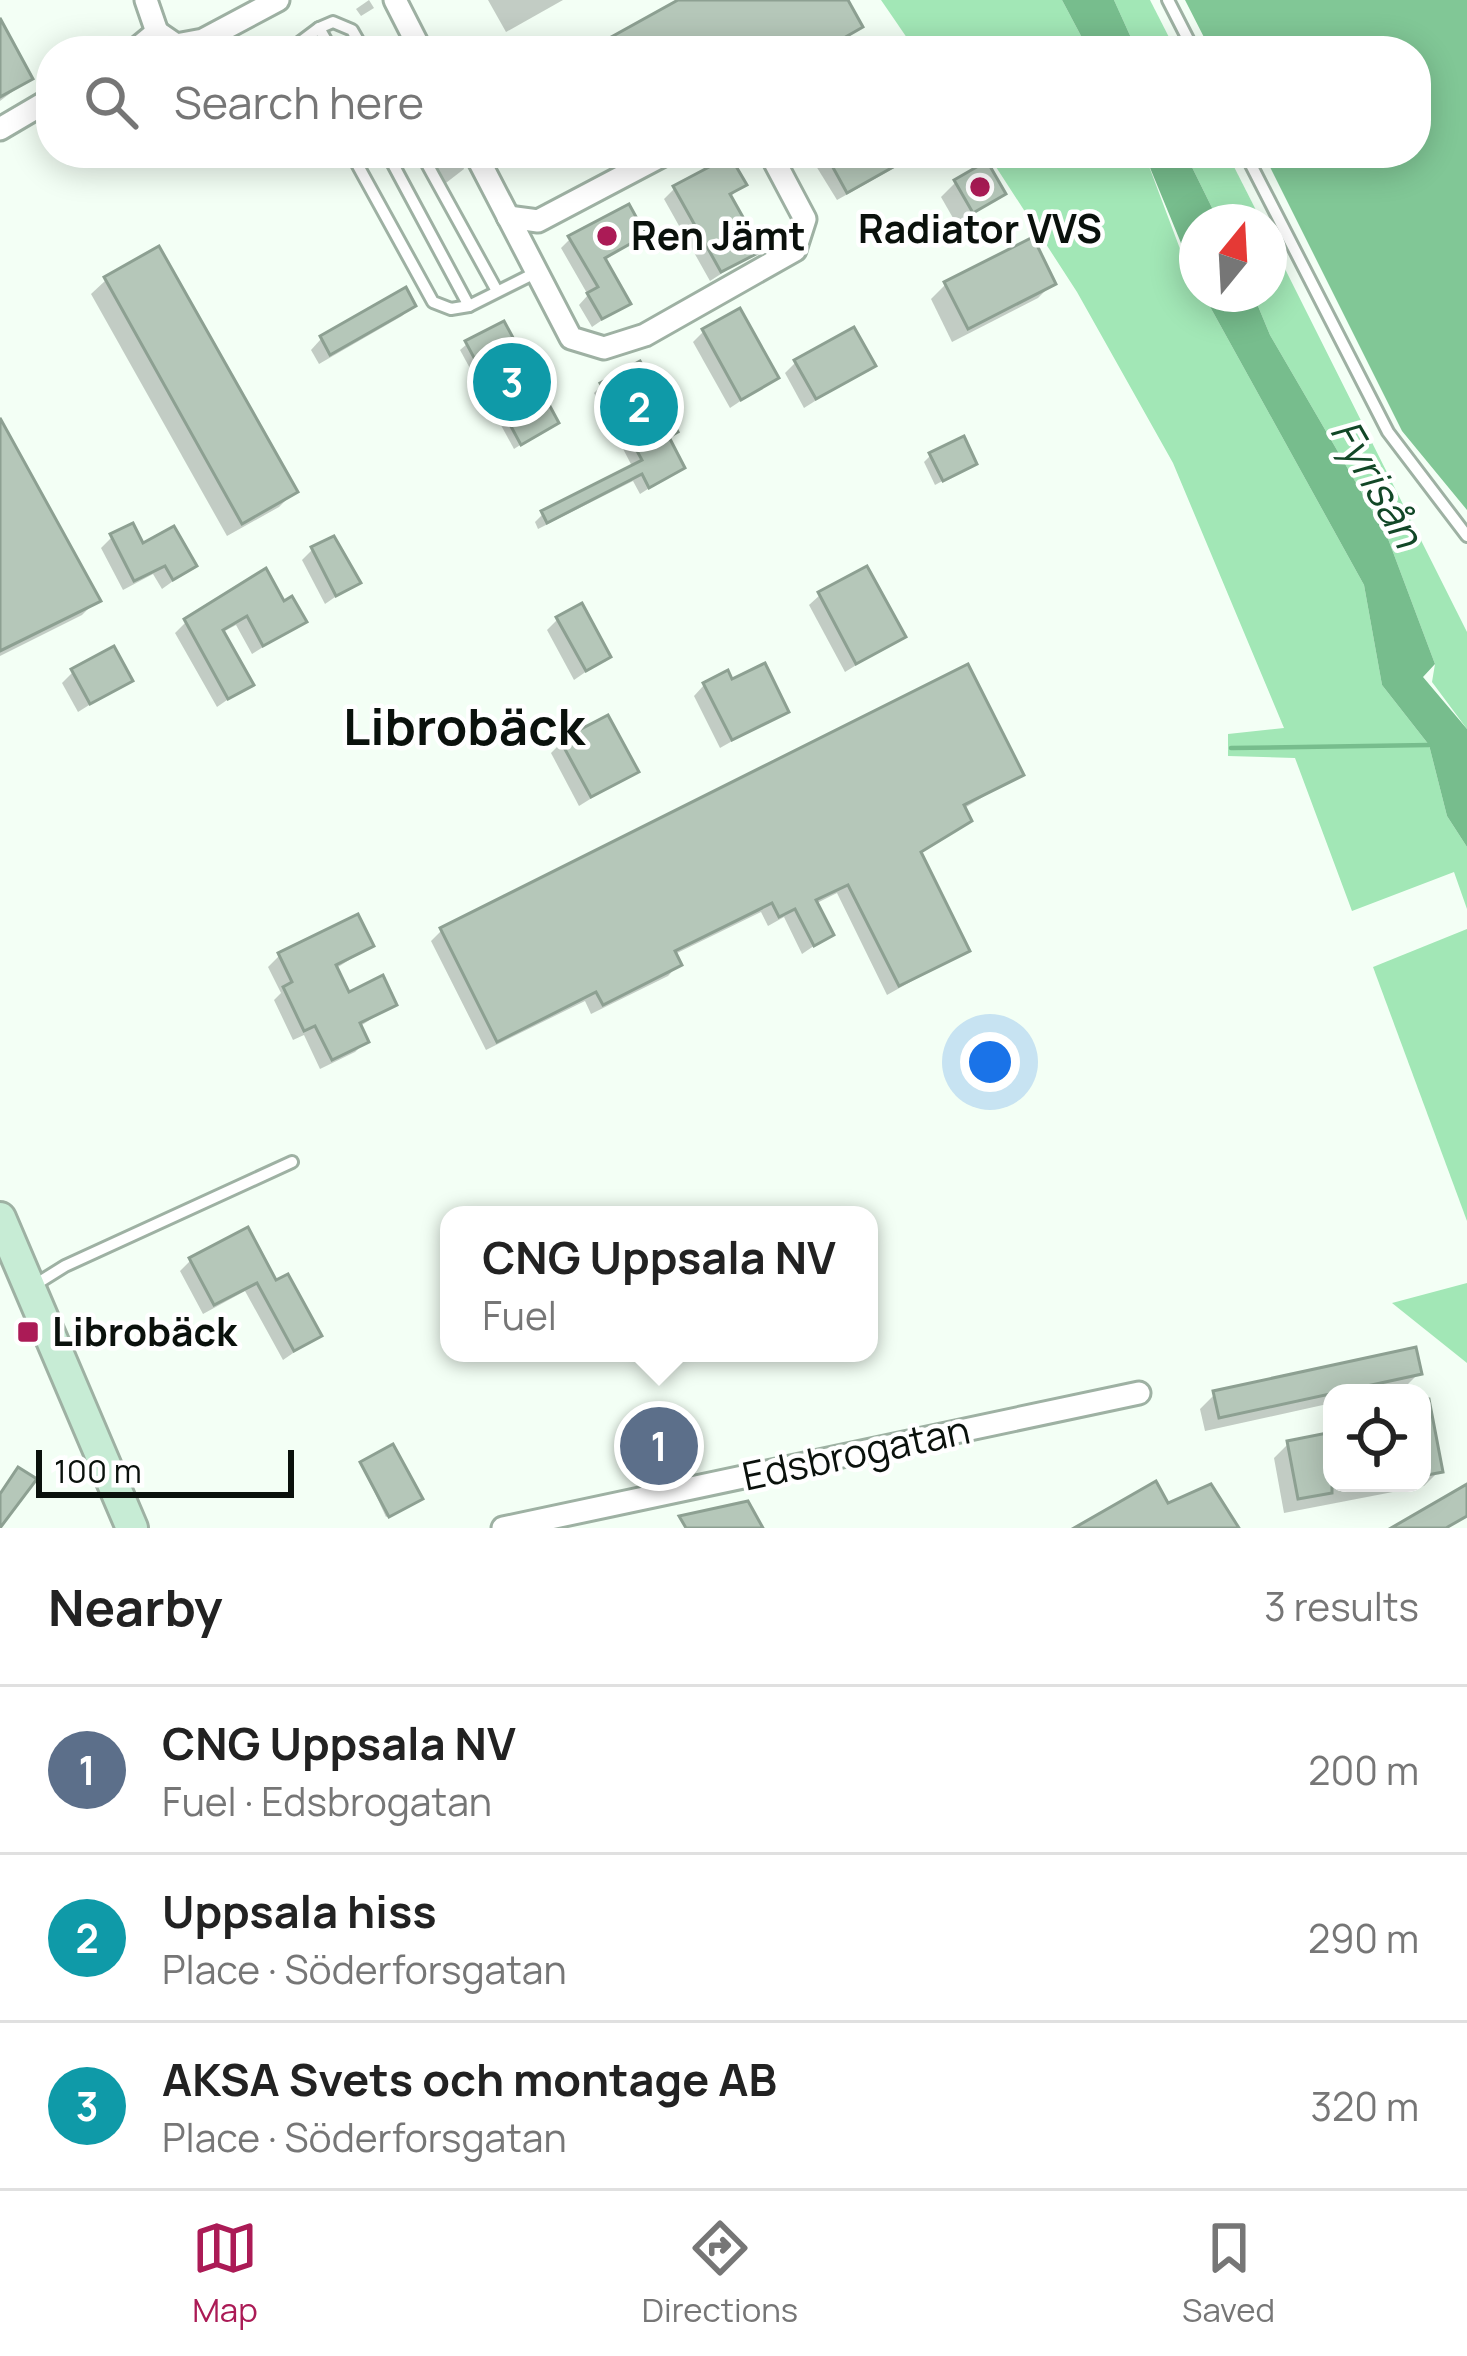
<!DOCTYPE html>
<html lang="en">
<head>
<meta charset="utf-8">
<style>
  body { margin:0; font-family:Manrope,sans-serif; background:#f2f2f2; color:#222 }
  .controls { position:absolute; right:36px; bottom:36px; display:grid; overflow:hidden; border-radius:24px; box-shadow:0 6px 30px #0003 }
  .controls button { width:108px; height:108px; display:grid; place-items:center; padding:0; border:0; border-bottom:3px solid #e0e0e0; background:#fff; color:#222; font:60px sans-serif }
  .compass { position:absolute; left:1179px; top:204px; width:108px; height:108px; border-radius:50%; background:#fff; box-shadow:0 6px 30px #0003; rotate:18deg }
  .scale { position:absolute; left:36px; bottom:30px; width:258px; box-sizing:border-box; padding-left:12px; border:6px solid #0a110c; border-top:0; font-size:33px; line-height:42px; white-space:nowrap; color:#0a110c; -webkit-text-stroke:9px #fff; paint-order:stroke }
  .you { position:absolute; left:990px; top:1062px; width:42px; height:42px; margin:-30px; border:9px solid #fff; border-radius:50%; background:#1a73e8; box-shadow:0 0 0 18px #1a73e833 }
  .badge { display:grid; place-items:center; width:78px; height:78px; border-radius:50%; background:#ab1b56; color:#fff; font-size:39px; font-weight:700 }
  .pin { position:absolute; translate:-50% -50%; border:6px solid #fff; box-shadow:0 3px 12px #0006 }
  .popup { position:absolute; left:440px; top:1206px; width:438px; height:156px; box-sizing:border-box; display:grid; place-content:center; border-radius:24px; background:#fff; filter:drop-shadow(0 3px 9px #0005); font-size:39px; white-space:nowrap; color:#767676 }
  .popup b { font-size:45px; color:#222 }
  .popup::after { content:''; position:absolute; left:50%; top:100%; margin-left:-24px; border:24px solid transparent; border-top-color:#fff }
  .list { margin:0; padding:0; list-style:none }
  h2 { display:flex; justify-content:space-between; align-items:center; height:156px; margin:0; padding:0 48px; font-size:51px }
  h2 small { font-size:39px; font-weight:400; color:#767676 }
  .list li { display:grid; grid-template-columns:78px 1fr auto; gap:36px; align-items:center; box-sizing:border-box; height:168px; padding:0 48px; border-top:3px solid #e0e0e0 }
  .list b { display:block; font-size:45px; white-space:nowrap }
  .list p { margin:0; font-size:39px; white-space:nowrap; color:#767676 }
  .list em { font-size:39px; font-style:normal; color:#767676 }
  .icon { flex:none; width:66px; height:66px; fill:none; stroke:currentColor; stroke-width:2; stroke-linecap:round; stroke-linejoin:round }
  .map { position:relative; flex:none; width:1467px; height:1528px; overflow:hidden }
  .search { position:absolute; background:#fff; box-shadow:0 6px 30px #0003; left:36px; right:36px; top:36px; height:132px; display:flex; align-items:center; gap:30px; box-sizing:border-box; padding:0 42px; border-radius:48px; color:#767676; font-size:45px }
  .sheet { height:660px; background:#fff }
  nav { display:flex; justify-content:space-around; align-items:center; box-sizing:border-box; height:168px; border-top:3px solid #e0e0e0; background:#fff; font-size:33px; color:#767676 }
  nav a { display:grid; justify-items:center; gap:6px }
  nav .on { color:#ab1b56 }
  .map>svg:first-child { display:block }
  .green { fill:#a2e7b6 }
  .forest { fill:#81c796 }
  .water { fill:#77bd8d }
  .shadow { fill:#0003 }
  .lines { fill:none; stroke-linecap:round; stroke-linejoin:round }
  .stream { stroke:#77bd8d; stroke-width:4.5 }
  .building { fill:#b5c7b9; stroke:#8da092; stroke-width:3 }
  .service-casing { stroke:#9eb1a3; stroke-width:16 }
  .minor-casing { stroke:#9eb1a3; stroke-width:27 }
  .secondary-casing { stroke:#9eb1a3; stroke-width:36 }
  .service { stroke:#fff; stroke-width:10 }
  .minor { stroke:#fff; stroke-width:21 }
  .secondary { stroke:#c7ecd5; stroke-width:30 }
  .poi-dot { fill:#ab1b56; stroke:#fff; stroke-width:4.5 }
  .labels { text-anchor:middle; stroke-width:9; stroke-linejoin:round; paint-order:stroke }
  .poi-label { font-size:39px; font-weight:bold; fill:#0a110c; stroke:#fff; text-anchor:start }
  .street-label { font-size:39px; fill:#0a110c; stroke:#fff }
  .water-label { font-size:42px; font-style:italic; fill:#124727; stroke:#fff }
  .district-label { font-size:51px; font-weight:bold; fill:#0a110c; stroke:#fff }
</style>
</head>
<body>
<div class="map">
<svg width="1467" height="1528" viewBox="0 0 1467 1528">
  <rect width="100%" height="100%" fill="#f3fff5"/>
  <g class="green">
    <path d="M881,0h181l27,51h-173z"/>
    <path d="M1114,0h36l26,51h-39z"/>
    <path d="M987,153h157l53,141h6l161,291 18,100 47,60 18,71 20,31v62l-13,-37 -102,39 -57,-153 -67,-2v-22l56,-6 -111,-265 -96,-171z"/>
    <path d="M1185,153h42l35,69h-43z"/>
    <path d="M1269,237l198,395v97l-35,-47 3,-18 -48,-128 -117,-201 -17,-41h16z"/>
    <path d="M1467,929v292l-94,-254z"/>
    <path d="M1467,1283v80l-75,-60z"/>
  </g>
  <path class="forest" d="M1185,0h282v510l-65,-79 -139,-278h153v-102h-205z"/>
  <g class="water">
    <path d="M1062,0h52l23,51h-48z"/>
    <path d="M1144,153h41l34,69h-22v60z"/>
    <path d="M1203,294h50l17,41 117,201 48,128 -12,13 44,52v118l-20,-31 -18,-71 -47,-60 -18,-100z"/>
  </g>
  <g class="shadow">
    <path d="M369,0l5,8 -13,8 -5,-7z"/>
    <path d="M488,0h75l-57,32z"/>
    <path d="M684,0h161l15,27 -32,24h-236z"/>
    <path d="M0,24l29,55 -29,22z"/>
    <path d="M424,153h35l5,16 -22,17z"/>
    <path d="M808,153h113l-84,47z"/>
    <path d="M956,182l46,12 -45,31 -16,-28z"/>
    <path d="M743,185l-14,13 29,52 -48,31 -46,-82 11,-11z"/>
    <path d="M642,234l-38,27 23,42 -35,24 -13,-22 9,-10 -27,-47 9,-9z"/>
    <path d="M106,280l188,212 -15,15 -52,29 -136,-242z"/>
    <path d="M1053,283l-15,15 -86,44 -21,-43 15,-15z"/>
    <path d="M404,291l9,14 -11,11 -83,48 -8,-14 10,-11z"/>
    <path d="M704,331l71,47 -45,30 -37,-66z"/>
    <path d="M467,344l88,78 -41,27 -54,-99z"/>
    <path d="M796,362l76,3 -68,43 -19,-35z"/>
    <path d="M602,385l73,47 -8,8 14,28 -41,26 -7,-13 -95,48 -3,-7 8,-8 90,-46 -39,-75z"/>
    <path d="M0,428l97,172 -15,15 -82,41z"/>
    <path d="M931,455l43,9 -39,21 -11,-23z"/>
    <path d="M112,537l30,11 52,18 -32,23 -9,-15 -30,16 -22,-42z"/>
    <path d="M313,549l44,33 -32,22 -23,-44z"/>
    <path d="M820,595l82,42 -57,35 -36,-67z"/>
    <path d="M282,605l21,17 -51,32 -16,-29 -15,8 29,51 -33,23 -42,-74 11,-11z"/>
    <path d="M558,619l49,38 -33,23 -27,-50z"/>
    <path d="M73,672l56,8 -51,32 -16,-29z"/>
    <path d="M731,683l54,28 -65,37 -26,-52 10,-11z"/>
    <path d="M562,742l73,29 -56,35 -28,-53z"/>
    <path d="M1021,774l-58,35 5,11 -49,34 48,96 -80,45 -50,-102 -22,11 15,31 -28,19 -18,-37 -16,9 -7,-14 -88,43 5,10 -10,11 -77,38 -6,-13 -99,49 -55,-109 11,-11z"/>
    <path d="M357,918l14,28 -36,23 13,27 46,8 -35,23 7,14 -11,11 -35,17 -16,-34 -11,5 -19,-40 7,-7 -13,-26 11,-11z"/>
    <path d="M191,1260l84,24 43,52 -35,24 -38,-69 -42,23 -23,-43z"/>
    <path d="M1419,1373l-15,15 -72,5v10l-127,28 -5,-22 15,-15z"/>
    <path d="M1422,1419l17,52 -15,15 -140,27 -10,-55 15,-15 43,-8v48h90z"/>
    <path d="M362,1465l55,36 -31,16z"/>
  </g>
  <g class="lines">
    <path class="stream" d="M1231,748l198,-3"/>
  </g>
  <g class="building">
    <path d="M678,0h170l15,27 -42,24h-235z"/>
    <path d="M0,18l33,61 -33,18z"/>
    <path d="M825,153h93l-71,40z"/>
    <path d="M730,156l17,29 -17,9 32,57 -41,21 -48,-86z"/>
    <path d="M987,161l19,33 -33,19 -19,-33z"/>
    <path d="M629,204l17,31 -41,23 26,46 -29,15 -15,-26 11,-6 -30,-51z"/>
    <path d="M1033,237l23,47 -88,45 -24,-47z"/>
    <path d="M159,246l139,246 -56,32 -138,-247z"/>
    <path d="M406,287l10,19 -86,49 -10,-19z"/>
    <path d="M740,308l39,70 -38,22 -39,-71z"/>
    <path d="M504,321l55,102 -38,22 -56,-104z"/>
    <path d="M854,327l22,39 -60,33 -22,-39z"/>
    <path d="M640,361l38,71 -9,5 16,31 -36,20 -7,-14 -95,49 -6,-12 101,-51 -42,-77z"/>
    <path d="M0,418l101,183 -101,50z"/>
    <path d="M964,436l13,28 -34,17 -14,-28z"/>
    <path d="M133,523l10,20 31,-17 23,40 -24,14 -8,-14 -31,15 -24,-47z"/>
    <path d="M334,536l27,47 -25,13 -25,-49z"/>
    <path d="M867,566l39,71 -50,27 -38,-72z"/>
    <path d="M266,568l18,33 8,-5 15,26 -44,24 -16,-30 -24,14 31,55 -26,14 -44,-80z"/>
    <path d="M582,603l29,54 -25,14 -30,-54z"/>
    <path d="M114,646l19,35 -43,23 -19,-35z"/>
    <path d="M765,663l24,49 -57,28 -29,-57 25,-13 4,9z"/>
    <path d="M968,664l56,111 -60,30 8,16 -51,31 49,99 -71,35 -51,-101 -32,15 18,35 -20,11 -19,-37 -16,8 -7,-14 -97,48 7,14 -79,40 -7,-13 -99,50 -57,-114z"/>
    <path d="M608,715l31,57 -48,25 -31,-57z"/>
    <path d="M358,914l16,32 -38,19 13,27 34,-17 14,30 -37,18 9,19 -37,18 -17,-34 -11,5 -21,-44 9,-5 -14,-29z"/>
    <path d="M248,1227l28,53 12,-6 34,62 -28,15 -37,-68 -43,22 -25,-47z"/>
    <path d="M1416,1347l6,27 -203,44 -6,-27z"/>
    <path d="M1422,1399h7l14,73 -21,4z"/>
    <path d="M1332,1432v61l-34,6 -11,-58z"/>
    <path d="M393,1444l30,55 -34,18 -29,-55z"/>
    <path d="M18,1467l19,12 -37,49v-34z"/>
    <path d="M1156,1481l12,22 43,-19 28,44h-165z"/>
    <path d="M1467,1484v32l-21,12h-55z"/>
    <path d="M748,1501l15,27h-77l-7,-12z"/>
  </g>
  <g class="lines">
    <g class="service-casing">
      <g id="service">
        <path d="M1168,0l26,51"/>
        <path d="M299,51v-8l20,-15"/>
        <path d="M332,51l-13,-23 14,-6 19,8 12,21"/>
        <path d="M351,153l82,149 18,7 18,-3"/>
        <path d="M387,153l82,153 68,-34"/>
        <path d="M421,153l76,138"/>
        <path d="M1245,153l143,279 79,104"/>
        <path d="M33,1286l32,-20 227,-104"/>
      </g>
    </g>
    <g class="minor-casing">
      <g id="minor">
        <path d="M146,0l11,32"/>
        <path d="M395,0l26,51"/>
        <path d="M134,51l23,-19 19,13 27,-5 75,-40"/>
        <path d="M0,129l51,-30"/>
        <path d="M475,153l96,185 33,10 41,-13 150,-85 10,-31 -35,-66"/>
        <path d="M508,217l30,4 129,-68"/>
        <path d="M503,1528l636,-135"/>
      </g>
    </g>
    <g class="secondary-casing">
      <path id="secondary" d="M0,1218l132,310"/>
    </g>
    <use href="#service" class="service"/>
    <use href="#minor" class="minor"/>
    <use href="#secondary" class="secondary"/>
  </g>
  <g class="poi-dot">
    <circle cx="980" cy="187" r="12"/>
    <circle cx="607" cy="236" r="12"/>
    <rect x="16" y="1320" width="24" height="24" rx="6"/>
  </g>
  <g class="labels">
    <g class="poi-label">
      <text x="980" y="243" text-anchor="middle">Radiator VVS</text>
      <text x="631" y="250">Ren Jämt</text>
      <text x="52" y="1346">Librobäck</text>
    </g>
    <g class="street-label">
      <text transform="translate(856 1453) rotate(-12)" y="14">Edsbrogatan</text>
    </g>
    <g class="water-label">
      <text transform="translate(1377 483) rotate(60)" y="15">Fyrisån</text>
    </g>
    <g class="district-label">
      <text x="464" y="745">Librobäck</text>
    </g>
  </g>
</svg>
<div class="controls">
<button><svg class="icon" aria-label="locate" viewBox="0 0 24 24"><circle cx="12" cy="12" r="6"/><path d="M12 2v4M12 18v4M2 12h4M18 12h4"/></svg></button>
</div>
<svg class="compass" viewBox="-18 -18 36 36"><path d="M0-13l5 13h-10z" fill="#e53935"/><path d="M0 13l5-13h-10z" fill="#767676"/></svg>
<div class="scale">100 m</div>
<div class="you"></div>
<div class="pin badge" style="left:659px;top:1446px;background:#5c6f8a">1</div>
<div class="popup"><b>CNG Uppsala NV</b>Fuel</div>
<div class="pin badge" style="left:639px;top:407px;background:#0f9aa8">2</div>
<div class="pin badge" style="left:512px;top:382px;background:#0f9aa8">3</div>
<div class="search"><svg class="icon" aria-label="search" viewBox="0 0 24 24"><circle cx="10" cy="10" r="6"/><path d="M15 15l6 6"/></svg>Search here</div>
</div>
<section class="sheet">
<h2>Nearby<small>3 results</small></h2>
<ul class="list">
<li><span class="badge" style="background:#5c6f8a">1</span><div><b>CNG Uppsala NV</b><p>Fuel · Edsbrogatan</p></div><em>200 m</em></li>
<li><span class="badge" style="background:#0f9aa8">2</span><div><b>Uppsala hiss</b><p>Place · Söderforsgatan</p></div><em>290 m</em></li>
<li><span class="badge" style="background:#0f9aa8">3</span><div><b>AKSA Svets och montage AB</b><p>Place · Söderforsgatan</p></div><em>320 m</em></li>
</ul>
</section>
<nav>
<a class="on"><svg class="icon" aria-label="map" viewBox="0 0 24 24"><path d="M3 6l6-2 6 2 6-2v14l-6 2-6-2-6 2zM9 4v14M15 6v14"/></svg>Map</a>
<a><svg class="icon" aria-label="directions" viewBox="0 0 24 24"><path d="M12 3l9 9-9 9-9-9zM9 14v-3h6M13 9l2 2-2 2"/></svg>Directions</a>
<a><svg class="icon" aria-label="saved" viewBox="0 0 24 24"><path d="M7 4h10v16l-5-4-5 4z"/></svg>Saved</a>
</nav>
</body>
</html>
